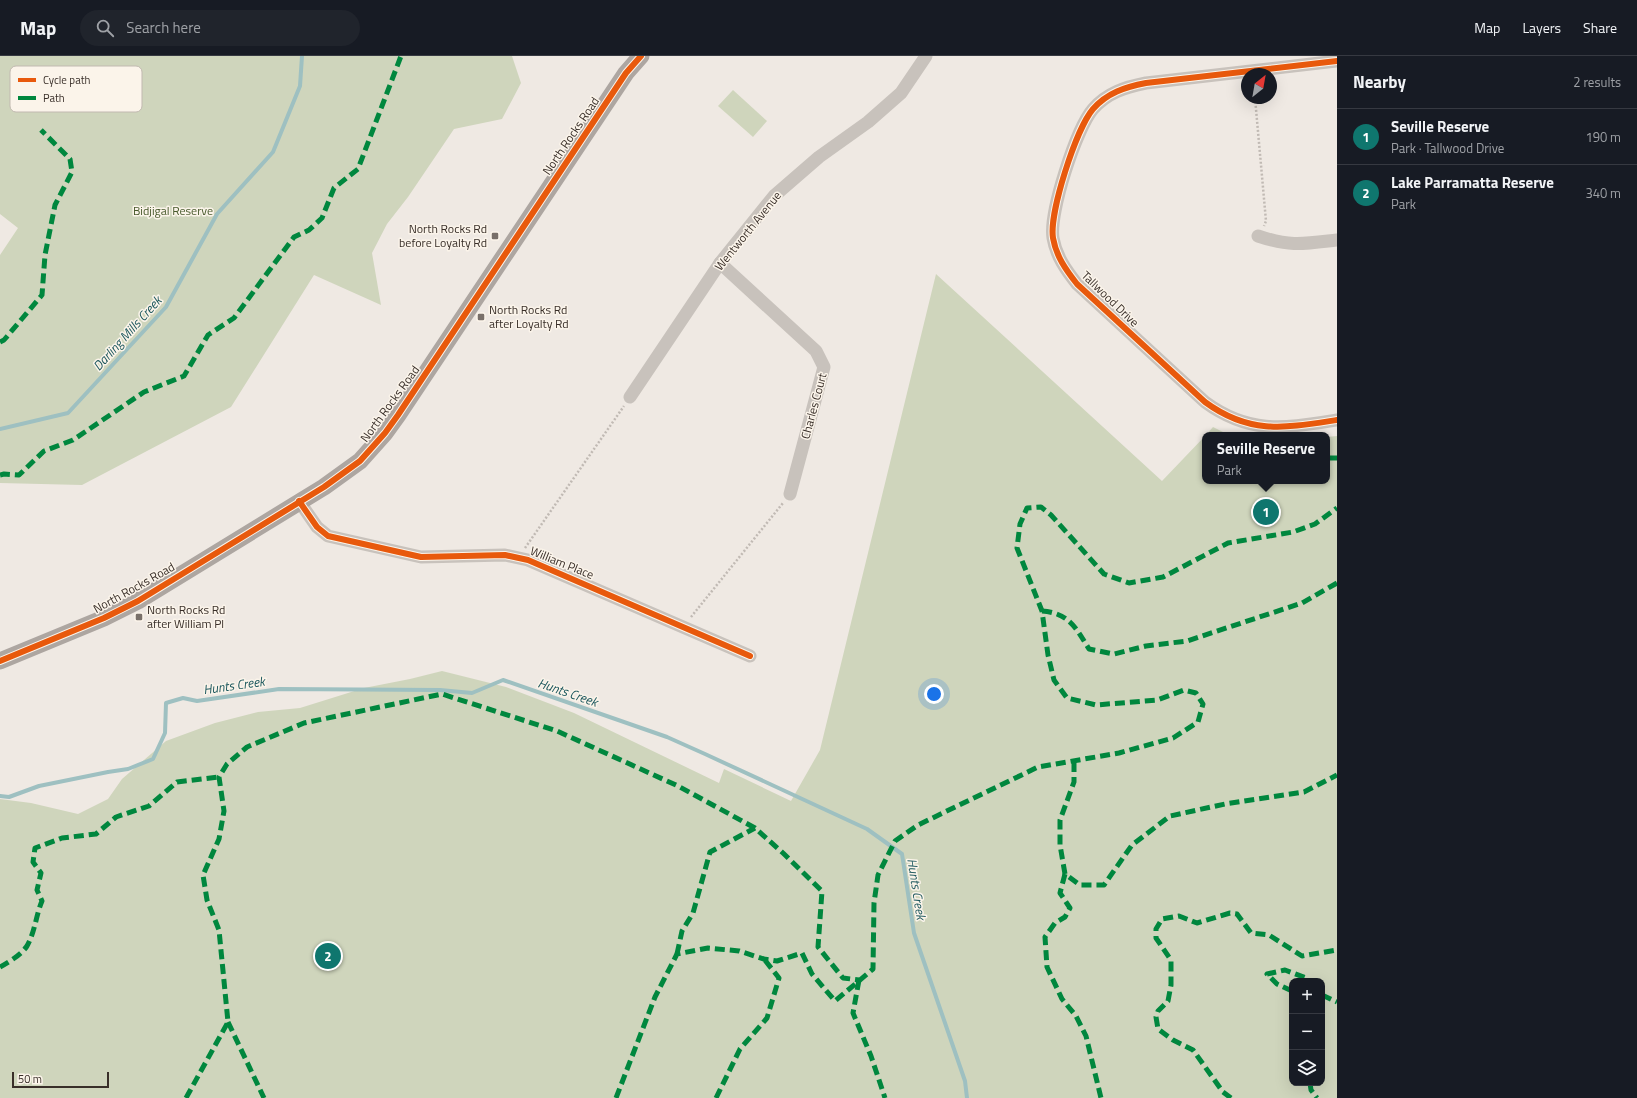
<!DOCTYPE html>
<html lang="en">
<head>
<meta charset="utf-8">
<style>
  body { margin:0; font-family:"Titillium Web",sans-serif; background:#20242c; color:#f1f3f6 }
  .controls { position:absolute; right:12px; bottom:12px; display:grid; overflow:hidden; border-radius:8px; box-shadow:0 4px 16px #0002 }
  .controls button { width:36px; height:36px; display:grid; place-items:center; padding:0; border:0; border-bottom:1px solid #363941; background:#171b24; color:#f1f3f6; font:20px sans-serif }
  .compass { position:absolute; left:1241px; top:12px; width:36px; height:36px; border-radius:50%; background:#171b24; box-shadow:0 4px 16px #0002; rotate:31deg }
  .scale { position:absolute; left:12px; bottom:10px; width:97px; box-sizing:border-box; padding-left:4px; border:2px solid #392f29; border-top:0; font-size:11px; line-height:14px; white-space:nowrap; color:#392f29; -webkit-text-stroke:3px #fbf4ea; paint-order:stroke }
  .you { position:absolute; left:934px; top:638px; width:14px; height:14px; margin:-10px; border:3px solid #fff; border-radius:50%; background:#1a73e8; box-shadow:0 0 0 6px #1a73e833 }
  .badge { display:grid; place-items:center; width:26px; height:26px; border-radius:50%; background:#0f766e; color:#fff; font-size:13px; font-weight:700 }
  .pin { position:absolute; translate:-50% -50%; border:2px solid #fff; box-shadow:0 1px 4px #0006 }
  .popup { position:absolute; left:1202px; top:376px; width:128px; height:52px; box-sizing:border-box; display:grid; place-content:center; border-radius:8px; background:#171b24; filter:drop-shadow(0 1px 3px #0005); font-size:13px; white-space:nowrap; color:#9ea1a6 }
  .popup b { font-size:15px; color:#f1f3f6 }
  .popup::after { content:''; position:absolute; left:50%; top:100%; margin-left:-8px; border:8px solid transparent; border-top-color:#171b24 }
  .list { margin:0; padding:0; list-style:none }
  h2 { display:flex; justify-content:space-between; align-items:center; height:52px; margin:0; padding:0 16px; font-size:17px }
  h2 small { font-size:13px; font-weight:400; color:#9ea1a6 }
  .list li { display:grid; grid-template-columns:26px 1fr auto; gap:12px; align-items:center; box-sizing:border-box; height:56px; padding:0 16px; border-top:1px solid #363941 }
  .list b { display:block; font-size:15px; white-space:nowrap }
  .list p { margin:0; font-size:13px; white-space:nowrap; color:#9ea1a6 }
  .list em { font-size:13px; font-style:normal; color:#9ea1a6 }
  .icon { flex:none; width:22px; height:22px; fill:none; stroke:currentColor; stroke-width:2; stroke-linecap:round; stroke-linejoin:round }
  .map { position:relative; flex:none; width:1337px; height:1042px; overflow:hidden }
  header { display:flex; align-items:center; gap:24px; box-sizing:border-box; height:56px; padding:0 20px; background:#171b24; border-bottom:1px solid #363941 }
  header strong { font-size:19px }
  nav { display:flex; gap:22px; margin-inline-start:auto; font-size:14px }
  .search { width:280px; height:36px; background:#20242c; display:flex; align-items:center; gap:10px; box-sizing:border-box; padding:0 14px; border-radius:22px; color:#9ea1a6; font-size:15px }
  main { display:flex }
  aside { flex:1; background:#171b24 }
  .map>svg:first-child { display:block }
  .green { fill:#cfd5bc; fill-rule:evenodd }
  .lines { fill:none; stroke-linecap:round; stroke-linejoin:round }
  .stream { stroke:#9ec0c1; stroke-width:4 }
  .path { stroke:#c1bab4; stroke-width:2.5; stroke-dasharray:2 2; stroke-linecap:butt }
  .minor { stroke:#c8c2bc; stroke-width:13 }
  .major { stroke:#ada6a1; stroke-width:17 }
  .quiet { stroke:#00873e; stroke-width:5; stroke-dasharray:10 5; stroke-linecap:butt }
  .cycleway-casing { stroke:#fbf4ea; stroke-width:8 }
  .cycleway { stroke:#e8590c; stroke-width:6 }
  .poi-dot { fill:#79706a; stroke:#fbf4ea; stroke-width:1.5 }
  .labels { text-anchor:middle; stroke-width:3; stroke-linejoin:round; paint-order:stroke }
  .street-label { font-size:12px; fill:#392f29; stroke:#fbf4ea }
  .park-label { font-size:12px; fill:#47592b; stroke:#fbf4ea }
  .poi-label { font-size:12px; fill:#392f29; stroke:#fbf4ea; text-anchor:start }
  .water-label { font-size:13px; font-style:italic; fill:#1c575d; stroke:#fbf4ea }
  .key { fill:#fbf4ea; stroke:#c1b9b0; stroke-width:1 }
  .key-label { font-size:11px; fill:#392f29 }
</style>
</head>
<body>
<header>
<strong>Map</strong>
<div class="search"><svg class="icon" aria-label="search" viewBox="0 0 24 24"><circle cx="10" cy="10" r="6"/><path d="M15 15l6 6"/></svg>Search here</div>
<nav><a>Map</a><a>Layers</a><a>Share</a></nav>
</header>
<main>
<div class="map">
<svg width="1337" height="1042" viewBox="0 0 1337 1042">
  <rect width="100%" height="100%" fill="#efe9e3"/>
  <g class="green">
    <path d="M0,0h512l9,27 -19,36 -48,10 -46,68 -21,27 -15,29 9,52 -67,-30 -83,132 -149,78 -82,-2v-228l18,-27 -18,-14z"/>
    <path d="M733,34l34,31 -14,16 -35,-31z"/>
    <path d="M936,218l226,207 43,-45v45h122v-44l10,-1v662h-1337v-299l31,4 47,11 30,-15 14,-20 44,-38 49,-18 43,-11 42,-4 64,-20 46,-9 32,-8 64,16 68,26 145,70 5,-14 67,32 29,-51zM1292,925h30v102h-30z"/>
    <path d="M1213,371l16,8h-23z"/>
  </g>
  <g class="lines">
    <g class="stream">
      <path d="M0,373l68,-16 98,-106 51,-93 56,-62 27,-66 2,-30"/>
      <path d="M0,740l9,1 30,-11 69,-14 20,-3 25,-10 12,-26 1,-30 17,-5 14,3 82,-12 161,1 32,3 31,-13 164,57 38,17 162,75 35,25 12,79 51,148 2,17"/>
    </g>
    <g class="path">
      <path d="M1255,42l11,123 -2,5"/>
      <path d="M525,492l99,-142"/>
      <path d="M691,561l92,-114"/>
    </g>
    <g class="minor">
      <path d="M1337,5l-191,22c-21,4 -39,10 -53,26 -17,20 -44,104 -40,129 3,18 13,32 24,46l128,118c45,33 80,26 132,18"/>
      <path d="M1258,180c33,11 45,8 79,4"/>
      <path d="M720,207l96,88 8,16 -34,127"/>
      <path d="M630,341l90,-134 54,-67 45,-39 49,-35 33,-29 25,-37"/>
      <path d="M299,445l18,26 11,9 93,21 84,-2 23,5 222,96"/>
    </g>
    <path class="major" d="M0,605l104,-43 34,-17 186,-114 36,-26 25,-28 13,-18 228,-342 15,-17"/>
    <g class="quiet">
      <path d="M0,286l4,-2 38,-45 3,-40 10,-50 17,-33 -2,-13 -29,-29"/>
      <path d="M1327,402h10"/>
      <path d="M0,419l4,-1 15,1 25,-24 29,-11 71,-48 40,-16 24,-41 26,-17 60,-81 15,-7 13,-12 12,-30 24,-19 43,-113"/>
      <path d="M1042,555c27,2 34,17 47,38l25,5 32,-8 41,-5 115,-38 35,-20"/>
      <path d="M1074,706v20l-14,38v25l5,29 15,11h24l28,-40 38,-29 55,-12 79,-12 33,-17"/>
      <path d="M1065,818l-5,19 10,15 -5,9 -10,6 -10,14 2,30 15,32 14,17 10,20 15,62"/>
      <path d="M677,898l5,-23 11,-18 17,-61 45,-24"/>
      <path d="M0,911c9,-5 21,-12 27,-21 8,-14 9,-31 15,-45l-5,-11 4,-17 -8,-11 2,-14 27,-10 34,-4 20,-17 33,-11 28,-24 42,-5"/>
      <path d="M859,924l-6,33 18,43 14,42"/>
      <path d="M1292,935l-15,-7 -10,-10 18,-4 21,8 3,3"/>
      <path d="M1322,939l15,7"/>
      <path d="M228,966l36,76"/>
      <path d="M1310,1027l1,7 6,8"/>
      <path d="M186,1042l42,-76 -9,-92 -12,-30 -4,-25 16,-36 5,-28 -5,-34 8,-13 20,-17 57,-24 138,-29 115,37 121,55 77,42 28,25 39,38 -4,56 25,31 16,2"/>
      <path d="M616,1042l39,-101 22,-43 31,-6 31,3 25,8 13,2 25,-8 10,21 23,27 38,-32 1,-66 4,-28 17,-34 23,-16 120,-58 81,-14 54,-15 25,-16 5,-18 -7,-11 -12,-3 -27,10 -61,5 -29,-7 -13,-18 -6,-25 -6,-44 -25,-63 3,-24 7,-16 14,-1 10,8 53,59 25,9 34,-6 65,-34 65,-11 22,-8 22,-16"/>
      <path d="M716,1042l24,-49 27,-31 12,-40 -15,-19"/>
      <path d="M1231,1042l-8,-6 -30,-42 -20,-10 -15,-11 -2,-12 2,-6 10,-10 3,-16v-25l-15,-22v-9l6,-10 17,-3 18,7 33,-10 7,1 14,19 18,2 33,21 35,-6"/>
    </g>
    <g class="cycleway-casing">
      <g id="cycleway">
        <path d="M1337,5l-191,22c-21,4 -39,10 -53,26 -17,20 -44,104 -40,129 3,18 13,32 24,46l128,118c45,33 80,26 132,18"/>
        <path d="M299,445l18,26 11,9 93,21 84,-2 23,5 222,96"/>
        <path d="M0,605l104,-43 34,-17 186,-114 36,-26 25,-28 13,-18 228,-342 15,-17"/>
      </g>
    </g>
    <use href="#cycleway" class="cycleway"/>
  </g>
  <g class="poi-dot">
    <rect x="491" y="176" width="8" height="8" rx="2"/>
    <rect x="477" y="257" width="8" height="8" rx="2"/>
    <rect x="135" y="557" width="8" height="8" rx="2"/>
  </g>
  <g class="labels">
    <g class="street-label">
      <text transform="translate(571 80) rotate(-56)" y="4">North Rocks Road</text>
      <text transform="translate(748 175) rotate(-51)" y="4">Wentworth Avenue</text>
      <text transform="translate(1110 243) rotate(44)" y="4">Tallwood Drive</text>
      <text transform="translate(390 348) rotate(-54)" y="4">North Rocks Road</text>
      <text transform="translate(814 350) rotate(-75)" y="4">Charles Court</text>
      <text transform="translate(562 507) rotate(22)" y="4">William Place</text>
      <text transform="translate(134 532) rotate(-29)" y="4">North Rocks Road</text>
    </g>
    <g class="park-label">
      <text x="173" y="159">Bidjigal Reserve</text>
    </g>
    <g class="poi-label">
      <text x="487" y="177" text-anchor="end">North Rocks Rd<tspan x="487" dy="14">before Loyalty Rd</tspan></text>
      <text x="489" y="258">North Rocks Rd<tspan x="489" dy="14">after Loyalty Rd</tspan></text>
      <text x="147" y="558">North Rocks Rd<tspan x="147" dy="14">after William Pl</tspan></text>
    </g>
    <g class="water-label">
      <text transform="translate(127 277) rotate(-48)" y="5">Darling Mills Creek</text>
      <text transform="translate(234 629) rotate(-8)" y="5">Hunts Creek</text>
      <text transform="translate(568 636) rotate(19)" y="5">Hunts Creek</text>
      <text transform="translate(917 833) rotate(81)" y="5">Hunts Creek</text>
    </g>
  </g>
  <rect x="10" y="10" width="132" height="46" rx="6" class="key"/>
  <rect x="18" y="22" width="18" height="4" fill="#e8590c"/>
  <rect x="18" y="40" width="18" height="4" fill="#00873e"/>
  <g class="key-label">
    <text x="43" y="28">Cycle path</text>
    <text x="43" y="46">Path</text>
  </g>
</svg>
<div class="controls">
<button>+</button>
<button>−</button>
<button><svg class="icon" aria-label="layers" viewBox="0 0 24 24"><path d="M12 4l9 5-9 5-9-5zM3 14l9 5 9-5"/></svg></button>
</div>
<svg class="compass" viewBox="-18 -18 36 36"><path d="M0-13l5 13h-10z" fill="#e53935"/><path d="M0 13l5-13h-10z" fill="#9ea1a6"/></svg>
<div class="scale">50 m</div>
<div class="you"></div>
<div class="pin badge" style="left:1266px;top:456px">1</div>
<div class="popup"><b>Seville Reserve</b>Park</div>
<div class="pin badge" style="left:328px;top:900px">2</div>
</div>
<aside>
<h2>Nearby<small>2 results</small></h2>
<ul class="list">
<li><span class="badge">1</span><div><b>Seville Reserve</b><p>Park · Tallwood Drive</p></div><em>190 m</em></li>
<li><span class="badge">2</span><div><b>Lake Parramatta Reserve</b><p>Park</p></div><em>340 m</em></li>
</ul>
</aside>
</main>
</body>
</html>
